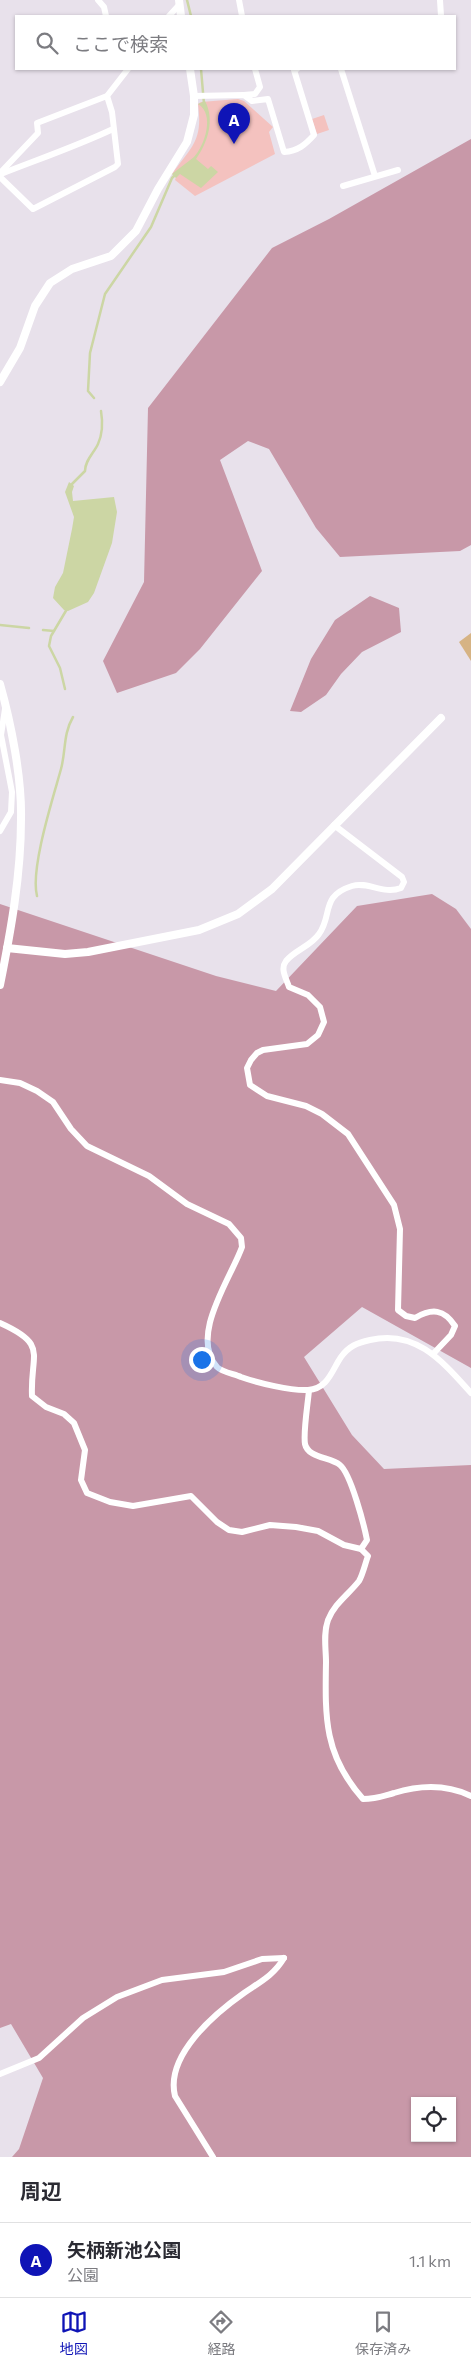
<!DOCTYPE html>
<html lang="ja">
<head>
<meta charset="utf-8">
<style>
  body { margin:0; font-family:Commissioner,"Noto Sans JP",sans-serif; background:#f7f7f7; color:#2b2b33 }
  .controls { position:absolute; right:15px; bottom:15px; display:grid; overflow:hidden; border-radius:0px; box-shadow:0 1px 4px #0004 }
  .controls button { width:45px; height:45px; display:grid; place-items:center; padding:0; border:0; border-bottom:1px solid #e1e1e2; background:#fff; color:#2b2b33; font:25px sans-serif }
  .you { position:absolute; left:201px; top:1359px; width:18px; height:18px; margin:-12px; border:4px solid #fff; border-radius:50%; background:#1a73e8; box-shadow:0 0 0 8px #1a73e833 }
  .badge { display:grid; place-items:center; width:32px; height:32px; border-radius:50%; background:#0f14b6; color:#fff; font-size:16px; font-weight:700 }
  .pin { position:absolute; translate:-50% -41px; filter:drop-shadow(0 1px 2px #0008) }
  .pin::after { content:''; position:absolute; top:26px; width:18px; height:15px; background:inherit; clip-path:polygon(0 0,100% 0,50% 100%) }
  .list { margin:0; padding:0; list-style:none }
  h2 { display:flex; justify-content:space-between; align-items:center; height:65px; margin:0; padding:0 20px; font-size:21px }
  h2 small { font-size:16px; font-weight:400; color:#7c7c81 }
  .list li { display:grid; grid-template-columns:32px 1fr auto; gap:15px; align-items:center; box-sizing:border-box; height:75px; padding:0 20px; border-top:1px solid #e1e1e2 }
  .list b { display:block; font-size:19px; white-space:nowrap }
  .list p { margin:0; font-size:16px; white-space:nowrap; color:#7c7c81 }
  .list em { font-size:16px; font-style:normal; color:#7c7c81 }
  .icon { flex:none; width:28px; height:28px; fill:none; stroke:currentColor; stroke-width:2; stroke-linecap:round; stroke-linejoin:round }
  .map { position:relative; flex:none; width:471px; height:2157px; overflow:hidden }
  .search { position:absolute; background:#fff; box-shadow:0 1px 4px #0004; left:15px; right:15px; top:15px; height:55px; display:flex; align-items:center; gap:12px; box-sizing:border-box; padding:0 18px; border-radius:0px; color:#7c7c81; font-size:19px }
  .sheet { height:140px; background:#fff }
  nav { display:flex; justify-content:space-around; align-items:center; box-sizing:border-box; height:70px; border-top:1px solid #e1e1e2; background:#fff; font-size:14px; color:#7c7c81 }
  nav a { display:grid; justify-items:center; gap:2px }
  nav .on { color:#0f14b6 }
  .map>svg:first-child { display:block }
  .forest { fill:#c898a8; fill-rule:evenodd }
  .park { fill:#f4c2bf }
  .pitch { fill:#d6b384 }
  .water { fill:#ccd6a4 }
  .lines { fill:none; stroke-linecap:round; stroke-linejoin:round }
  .stream { stroke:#ccd6a4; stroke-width:2.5 }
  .minor { stroke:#fff; stroke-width:6 }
  .tertiary { stroke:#fff; stroke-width:8 }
</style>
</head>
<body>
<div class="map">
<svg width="471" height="2157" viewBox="0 0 471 2157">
  <rect width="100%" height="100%" fill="#e8e1eb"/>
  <g class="forest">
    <path d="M471,139v406l-11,6 -120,6 -24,-29 -47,-79 -21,-8 -28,19 42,111 -62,78 -24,24 -59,20 -14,-32 41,-79 4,-174 124,-160 57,-29z"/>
    <path d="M370,596l29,12 2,24 -39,20 -21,22 -15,21 -25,17 -11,-1 21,-52 24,-39z"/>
    <path d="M432,894l24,15 15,20v439l-109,-61 -58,50 48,78 32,34 87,-4v692h-459l7,-8 24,-71 -32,-54 -11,4v-1124l216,72 60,15 81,-85zM415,2101h37v37h-37z"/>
  </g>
  <g class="park">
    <path d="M238,99l6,2 29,26 -4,5 6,22 -80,42 -20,-16 1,-3 -4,-3c20,-28 31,-33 26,-70l3,-2z"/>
    <path d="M324,115l5,15 -12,4 -5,-15z"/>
  </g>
  <path class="pitch" d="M471,633v28l-12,-19z"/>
  <g class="water">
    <path d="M205,101c10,19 3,41 -9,58l12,10 3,-3 7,6 -17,16 -21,-14 -4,4 -4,-4c7,-6 15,-11 22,-17 11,-12 21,-43 4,-53z"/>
    <path d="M69,482l5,4 -2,6 1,9 41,-4 3,15 -5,31 -18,50 -6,9 -20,9 -4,-1 -11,-12 2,-11 8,-14 9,-44 2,-12 -9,-25z"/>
  </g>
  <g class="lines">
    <g class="stream">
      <path d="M187,0l4,16"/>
      <path d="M201,69l3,35"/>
      <path d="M94,398l-6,-7 2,-38 15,-59 46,-67 21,-49 4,-4"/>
      <path d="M70,486l15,-15c0,-11 9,-18 13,-27 5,-11 5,-21 3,-33"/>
      <path d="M0,625l29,3"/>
      <path d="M43,630l11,1"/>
      <path d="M65,689l-5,-21 -11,-22 2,-10 16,-27"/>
      <path d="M37,896c-7,-27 16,-98 24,-127 5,-18 2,-35 12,-52"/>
    </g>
    <g class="minor">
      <path d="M98,0l6,7 2,9"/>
      <path d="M239,0l3,16"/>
      <path d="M440,0l1,16"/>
      <path d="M169,16l10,-11"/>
      <path d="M341,69l34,107"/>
      <path d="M244,95l11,-1 5,-7 -5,-18"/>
      <path d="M194,96l50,-1 8,6 16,-2 16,53c14,-1 21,-7 30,-17l-20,-65 3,-1"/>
      <path d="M0,173l38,-40 -1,-10 70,-27 21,-27"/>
      <path d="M1,174c38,-15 76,-28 112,-45"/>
      <path d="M0,177l33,32 82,-42 3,-3 -6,-52 -5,-16"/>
      <path d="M343,186l55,-16"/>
      <path d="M334,825l68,52 2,5 -3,6c-18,7 -33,-7 -49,-2 -32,10 -19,29 -33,48 -8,12 -24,16 -33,27 -6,8 0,17 3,26l19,8 12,12 4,15 -6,13 -11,9 -44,6 -6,3 -6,7 -4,8 3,17 17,11 39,10 16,8 26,20 46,71 6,24 -2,81 8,6 9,2c17,-10 29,-9 40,8l-4,9 -18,19"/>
      <path d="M0,831l11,-19 1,-20 -11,-57 4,-26"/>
      <path d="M0,1080l20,3 17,8 16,11 18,27 16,17 62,30 38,28 42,20 12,14 1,9c-11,31 -53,89 -25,120 5,5 17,7 24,10 17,6 50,14 67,13 20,-1 24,-20 33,-33 8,-11 16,-14 29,-17 46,-11 73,22 101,53"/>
      <path d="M0,1323c49,22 30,30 32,73l14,11 18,7 10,9 11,27 -4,30 6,13 23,9 23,4 58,-10 26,26 12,8 13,2 28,-7 26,2 22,4 26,14 17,4 7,7c-3,8 -5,18 -9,25 -10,13 -25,23 -31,39 -5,14 -2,29 -2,42 -1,56 -2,93 37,137 12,0 20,-3 31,-6 26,-8 52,-9 77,3"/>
      <path d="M309,1390c-1,13 -6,42 -4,54 3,14 25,13 35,21 11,9 24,60 27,75l-6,9"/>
      <path d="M0,2074l39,-16 44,-40 34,-21 45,-17 62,-8 38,-13 22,-1"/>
      <path d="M213,2157l-38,-61c-10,-40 39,-82 69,-103 16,-11 30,-18 40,-35"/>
    </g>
    <g class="tertiary">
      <path d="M179,0l2,16"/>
      <path d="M0,382l20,-34 15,-42 15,-23 22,-14 39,-13 25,-25 22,-42 29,-47 7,-27v-19l-4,-27"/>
      <path d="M0,684c11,39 22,94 21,135 0,56 -10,111 -21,166"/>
      <path d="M7,948l58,6 23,-2 111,-22 39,-16 34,-25 169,-171"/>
    </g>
  </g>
</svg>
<div class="controls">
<button><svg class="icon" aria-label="locate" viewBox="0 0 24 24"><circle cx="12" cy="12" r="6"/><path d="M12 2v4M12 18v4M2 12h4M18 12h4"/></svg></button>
</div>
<div class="you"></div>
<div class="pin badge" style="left:234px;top:144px">A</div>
<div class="search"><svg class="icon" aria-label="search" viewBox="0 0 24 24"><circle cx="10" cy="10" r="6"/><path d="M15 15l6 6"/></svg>ここで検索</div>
</div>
<section class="sheet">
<h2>周辺<small></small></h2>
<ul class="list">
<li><span class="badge">A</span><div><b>矢柄新池公園</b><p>公園</p></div><em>1.1 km</em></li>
</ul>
</section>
<nav>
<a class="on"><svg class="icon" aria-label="map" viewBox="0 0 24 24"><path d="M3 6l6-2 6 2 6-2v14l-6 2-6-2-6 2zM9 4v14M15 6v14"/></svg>地図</a>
<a><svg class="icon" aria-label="directions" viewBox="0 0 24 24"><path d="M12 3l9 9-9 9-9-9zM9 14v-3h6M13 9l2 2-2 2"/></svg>経路</a>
<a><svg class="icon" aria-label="saved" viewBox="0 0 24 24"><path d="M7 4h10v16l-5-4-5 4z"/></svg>保存済み</a>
</nav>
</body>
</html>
